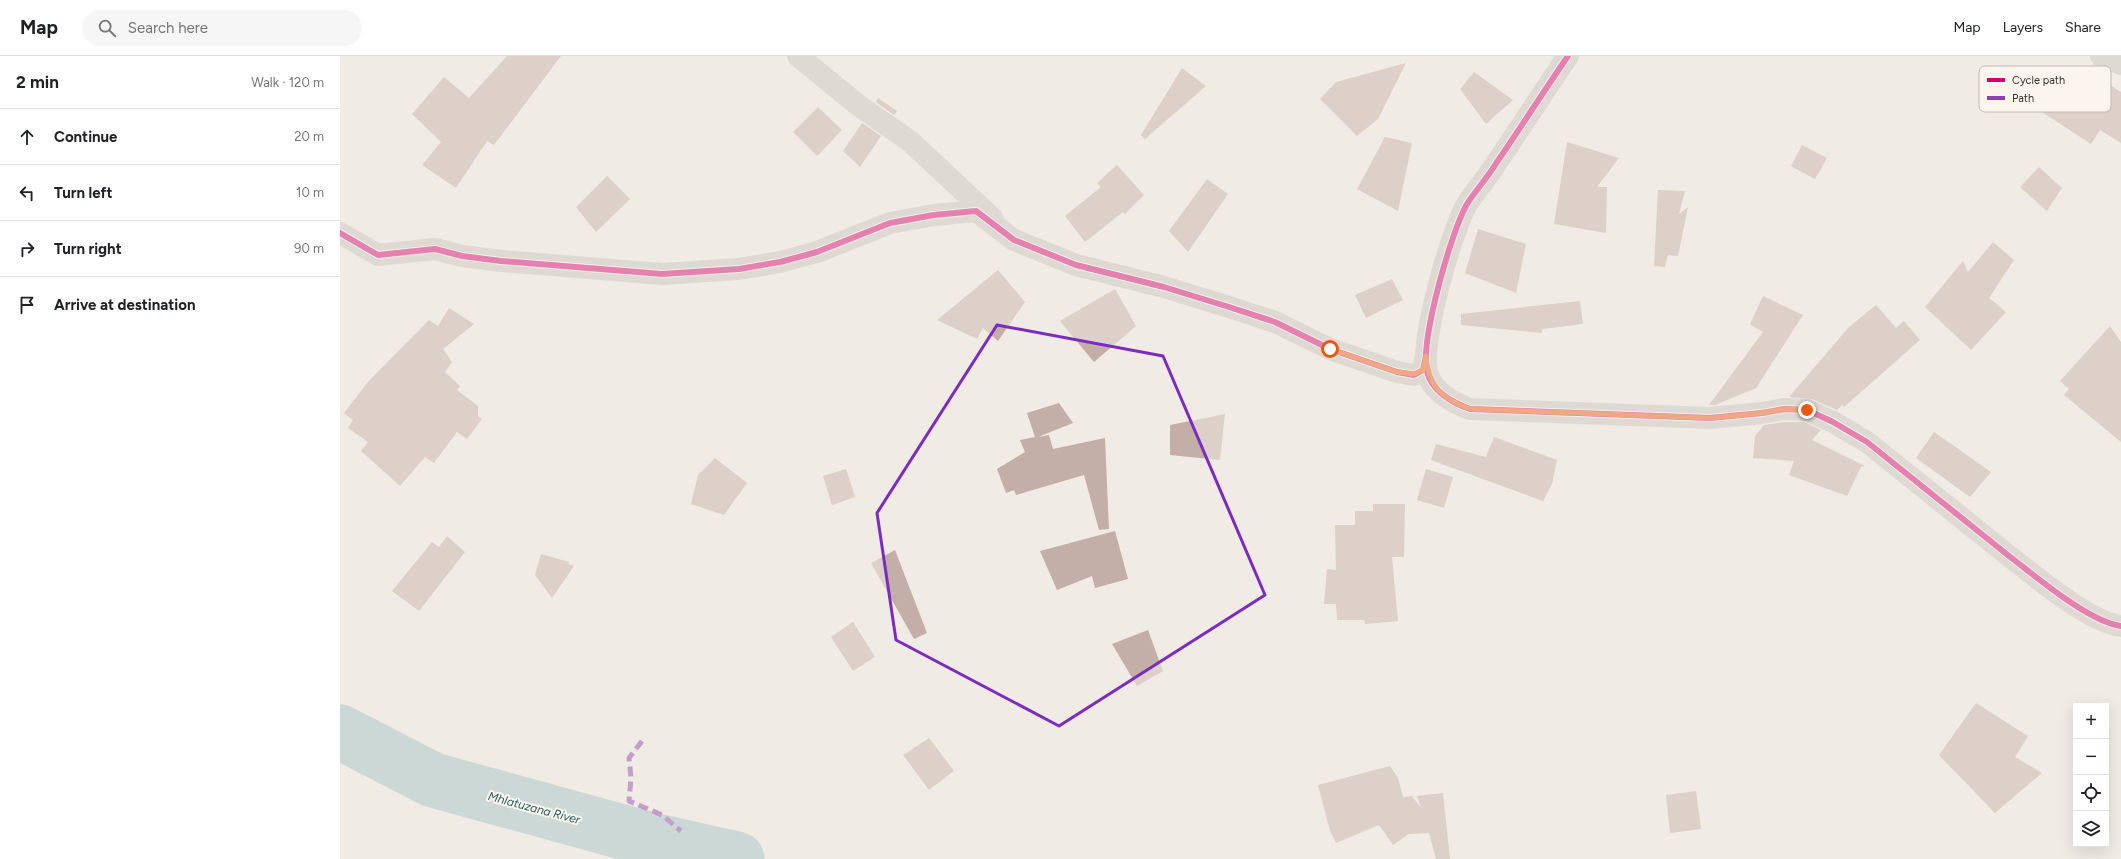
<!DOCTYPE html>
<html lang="en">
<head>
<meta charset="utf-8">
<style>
  body { margin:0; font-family:Figtree,sans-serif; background:#f6f6f6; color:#202124 }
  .controls { position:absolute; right:12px; bottom:12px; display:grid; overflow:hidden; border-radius:0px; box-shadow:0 4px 16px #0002 }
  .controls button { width:36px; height:36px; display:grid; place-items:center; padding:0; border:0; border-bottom:1px solid #e0e0e0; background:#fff; color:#202124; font:20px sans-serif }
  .stop { position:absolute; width:12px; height:12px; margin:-9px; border:3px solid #ea580c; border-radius:50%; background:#fff }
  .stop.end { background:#ea580c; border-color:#fff; box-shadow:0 1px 4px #0008 }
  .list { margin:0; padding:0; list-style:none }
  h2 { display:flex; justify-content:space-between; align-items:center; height:52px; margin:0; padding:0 16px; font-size:17px }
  h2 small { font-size:13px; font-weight:400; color:#757577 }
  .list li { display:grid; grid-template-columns:26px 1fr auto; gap:12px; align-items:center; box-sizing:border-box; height:56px; padding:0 16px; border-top:1px solid #e0e0e0 }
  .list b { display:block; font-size:15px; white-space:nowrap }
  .list em { font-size:13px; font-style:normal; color:#757577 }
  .icon { flex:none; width:22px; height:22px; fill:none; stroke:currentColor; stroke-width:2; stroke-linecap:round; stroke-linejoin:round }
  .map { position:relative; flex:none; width:1781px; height:803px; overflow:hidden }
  header { display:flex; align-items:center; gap:24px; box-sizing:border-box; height:56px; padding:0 20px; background:#fff; border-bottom:1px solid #e0e0e0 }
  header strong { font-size:19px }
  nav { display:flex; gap:22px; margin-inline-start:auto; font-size:14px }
  .search { width:280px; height:36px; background:#f6f6f6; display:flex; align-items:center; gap:10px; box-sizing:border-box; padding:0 14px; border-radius:22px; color:#757577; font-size:15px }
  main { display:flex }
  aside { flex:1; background:#fff }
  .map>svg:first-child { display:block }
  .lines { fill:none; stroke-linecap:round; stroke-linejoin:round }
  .river { stroke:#a1c2c1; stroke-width:55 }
  .building { fill:#c3afa7 }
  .minor { stroke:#c9c3be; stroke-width:22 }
  .quiet { stroke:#8e44ad; stroke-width:5; stroke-dasharray:10 5; stroke-linecap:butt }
  .cycleway-casing { stroke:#fbf5ee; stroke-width:8 }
  .cycleway { stroke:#d6006c; stroke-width:6 }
  .route { stroke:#ea580c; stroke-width:5 }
  .marked { fill:none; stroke:#7b2cbf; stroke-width:3; stroke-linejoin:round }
  .labels { text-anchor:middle; stroke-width:4; stroke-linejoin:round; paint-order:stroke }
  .water-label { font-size:12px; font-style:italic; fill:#1f5a5e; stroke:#fbf5ee }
  .key { fill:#fbf5ee; stroke:#c1bab4; stroke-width:1 }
  .key-label { font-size:11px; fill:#3b302b }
</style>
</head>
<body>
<header>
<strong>Map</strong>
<div class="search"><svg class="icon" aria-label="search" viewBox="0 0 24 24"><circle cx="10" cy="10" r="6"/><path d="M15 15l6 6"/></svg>Search here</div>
<nav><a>Map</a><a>Layers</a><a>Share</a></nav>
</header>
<main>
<aside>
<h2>2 min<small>Walk · 120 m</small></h2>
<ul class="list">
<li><svg class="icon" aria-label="ahead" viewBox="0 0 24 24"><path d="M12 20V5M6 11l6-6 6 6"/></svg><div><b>Continue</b></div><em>20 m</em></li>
<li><svg class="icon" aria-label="left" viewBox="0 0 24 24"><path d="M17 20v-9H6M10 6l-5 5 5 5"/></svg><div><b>Turn left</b></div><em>10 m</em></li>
<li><svg class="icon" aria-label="right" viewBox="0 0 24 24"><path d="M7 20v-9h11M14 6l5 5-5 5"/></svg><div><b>Turn right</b></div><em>90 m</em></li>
<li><svg class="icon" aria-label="arrive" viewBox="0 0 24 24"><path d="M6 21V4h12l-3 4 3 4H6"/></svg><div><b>Arrive at destination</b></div></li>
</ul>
</aside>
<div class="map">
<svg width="1781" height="803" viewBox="0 0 1781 803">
  <rect width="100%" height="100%" fill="#f0ebe5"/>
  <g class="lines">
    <path class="river" d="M0,676l93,48 215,59 89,20"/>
  </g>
  <g class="building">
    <path d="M167,0h54l-67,89 -7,-4 -31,47 -34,-23 19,-23 -29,-28 32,-37 25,21z"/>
    <path d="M1066,7l-28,56 -21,17 -37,-37 16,-17z"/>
    <path d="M842,12l24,18 -61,53 -4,-4z"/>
    <path d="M1134,16l39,28 -27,24 -26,-35z"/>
    <path d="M1749,16l32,20v51l-21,-13 -9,14 -49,-32 19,-31 16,9z"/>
    <path d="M538,42l19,13 -3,4 -18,-13z"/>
    <path d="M478,51l24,23 -25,26 -24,-24z"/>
    <path d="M522,67l19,13 -21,31 -17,-16z"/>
    <path d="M1045,81l27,6 -14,68 -41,-22z"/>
    <path d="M1227,86l52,16 -22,29h10l-1,46 -52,-9z"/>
    <path d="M1462,89l25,13 -12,21 -24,-13z"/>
    <path d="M777,109l27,30 -19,19 -2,-2 -38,30 -20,-26 36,-29 -4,-4z"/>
    <path d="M1699,111l23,21 -15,23 -27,-24z"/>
    <path d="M267,120l23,23 -34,33 -20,-25z"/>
    <path d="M867,123l21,15 -40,58 -19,-21z"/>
    <path d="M1318,134l27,1 -6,23 9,-7 -10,49 -10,-1 -3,12 -11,-1z"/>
    <path d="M1138,173l48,15 -10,49 -51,-20z"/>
    <path d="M1653,186l21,18 -25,38 17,14 -35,38 -46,-43 38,-46 5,11z"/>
    <path d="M658,214l27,32 -27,39 -15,-13 -6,11 -40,-19z"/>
    <path d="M1052,223l11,21 -37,18 -11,-23z"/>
    <path d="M775,233l21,37 -42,36 -34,-41z"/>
    <path d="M1423,240l40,19 -47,73 -41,17h-6l54,-73 -13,-8z"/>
    <path d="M1240,245l3,23 -41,5v4l-81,-8v-11z"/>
    <path d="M1536,249l20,23 8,-7 16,19 -76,67 -2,-2 -5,5 -25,-11 -23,-2 60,-70z"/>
    <path d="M109,252l25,16 -31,25 9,13 -7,10 15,14 -3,4 21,16v10l4,3 -15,20 -10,-7 -23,31 -9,-6 -25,29 -39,-35 7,-9 -20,-14 5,-8 -9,-7 24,-31 61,-62 9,6z"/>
    <path d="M1770,270l11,16v100l-57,-47 5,-6 -9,-8z"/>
    <path d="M719,347l14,20 -35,14 11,-2 4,14 52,-11 4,91 -10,1 -15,-55 -68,20 -2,-5 -8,3 -9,-24 28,-17 -5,-12 15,-3 -8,-24z"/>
    <path d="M885,358l-5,46 -50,-5v-30z"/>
    <path d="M1445,366h19l17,8 -9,10 53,26 -4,1 -14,29 -58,-21 5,-14 -41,-3 2,-22 9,-11z"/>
    <path d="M1594,376l57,40 -21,25 -54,-39z"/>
    <path d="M1154,381l63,23 -5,24 -9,17 -112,-41 5,-16 50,13z"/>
    <path d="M375,402l32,25 -23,32 -33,-11 7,-29z"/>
    <path d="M506,413l9,28 -23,8 -9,-29z"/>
    <path d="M1086,413l27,8 -9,31 -27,-8z"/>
    <path d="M1033,448h32l-1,53h-12l6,64 -33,3 -1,-4h-27l-1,-16h-12l3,-35 9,1 -1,-45h20v-14h18z"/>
    <path d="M775,475l13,48 -33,9 -3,-12 -35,14 -17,-39z"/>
    <path d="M107,480l18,16 -46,59 -27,-20 40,-49 7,5z"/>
    <path d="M555,494l32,83 -13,6 -43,-76z"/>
    <path d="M201,498l28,8 -1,2 6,2 -22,32 -17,-23z"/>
    <path d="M513,566l22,35 -22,14 -22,-34z"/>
    <path d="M808,574l15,41 -26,15 -25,-42z"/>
    <path d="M1636,647l52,33 -13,21 27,16 -47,40 -56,-58z"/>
    <path d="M589,682l25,33 -25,19 -26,-35z"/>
    <path d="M1050,710l8,12 5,19 9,-1 9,12 -4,-12 26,-3 7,66h-14l-7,-26 -20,1 -16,11 -14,-20 -43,18 -6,-12 -12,-46z"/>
    <path d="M1356,735l5,38 -31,4 -4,-38z"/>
  </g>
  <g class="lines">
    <g class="minor">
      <path d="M458,0l60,49 53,37 81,76"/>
      <path d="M1228,0c-24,35 -47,71 -71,106 -9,15 -21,28 -30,42 -16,28 -47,137 -40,167 4,20 26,32 43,38l240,9 52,-5 22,-4 23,1 26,12 34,20c48,38 94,76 142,114 26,20 80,66 112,70"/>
      <path d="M1761,0l20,8"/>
      <path d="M0,177l38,22 57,-6 27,7 39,5 161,13 77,-5 41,-7 37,-10 73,-29 44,-8 42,-4 38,29 62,25 88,22 65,20 46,15 55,27 67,23 17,3 9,-5 3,-14"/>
    </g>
    <path class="quiet" d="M302,685l-13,17 2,20 -2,23 33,14 19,16"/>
    <g class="cycleway-casing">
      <g id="cycleway">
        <path d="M1228,0c-24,35 -47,71 -71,106 -9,15 -21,28 -30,42 -16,28 -47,137 -40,167 4,20 26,32 43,38l240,9 52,-5 22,-4 23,1 26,12 34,20c48,38 94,76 142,114 26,20 80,66 112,70"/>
        <path d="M0,177l38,22 57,-6 27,7 39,5 161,13 77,-5 41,-7 37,-10 73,-29 44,-8 42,-4 38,29 62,25 88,22 65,20 46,15 55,27 67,23 17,3 9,-5 3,-14"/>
      </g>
    </g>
    <use href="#cycleway" class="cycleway"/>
  </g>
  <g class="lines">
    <path class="route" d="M990,293l67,23 17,2 9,-4 3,-14c2,31 17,43 44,53l240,9 52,-5 22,-4 23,1"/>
  </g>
  <path d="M0 0H1781V803H0ZM657,269l166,31 102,239 -206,131 -163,-86 -19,-127z" fill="#f0ebe5" fill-opacity=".55" fill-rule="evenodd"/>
  <path class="marked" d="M657,269l166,31 102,239 -206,131 -163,-86 -19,-127z"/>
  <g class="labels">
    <g class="water-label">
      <text transform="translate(194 752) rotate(15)" y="4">Mhlatuzana River</text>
    </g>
  </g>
  <rect x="1639" y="10" width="132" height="46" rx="6" class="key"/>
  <rect x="1647" y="22" width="18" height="4" fill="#d6006c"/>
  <rect x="1647" y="40" width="18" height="4" fill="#8e44ad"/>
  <g class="key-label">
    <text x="1672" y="28">Cycle path</text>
    <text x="1672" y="46">Path</text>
  </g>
</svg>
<div class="controls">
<button>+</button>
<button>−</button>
<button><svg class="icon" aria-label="locate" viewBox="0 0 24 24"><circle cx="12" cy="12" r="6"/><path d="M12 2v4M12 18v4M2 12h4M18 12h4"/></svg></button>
<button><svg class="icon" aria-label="layers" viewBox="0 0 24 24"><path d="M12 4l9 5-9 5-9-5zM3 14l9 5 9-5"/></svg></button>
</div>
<div class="stop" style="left:990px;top:293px"></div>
<div class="stop end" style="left:1467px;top:354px"></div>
</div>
</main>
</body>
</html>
